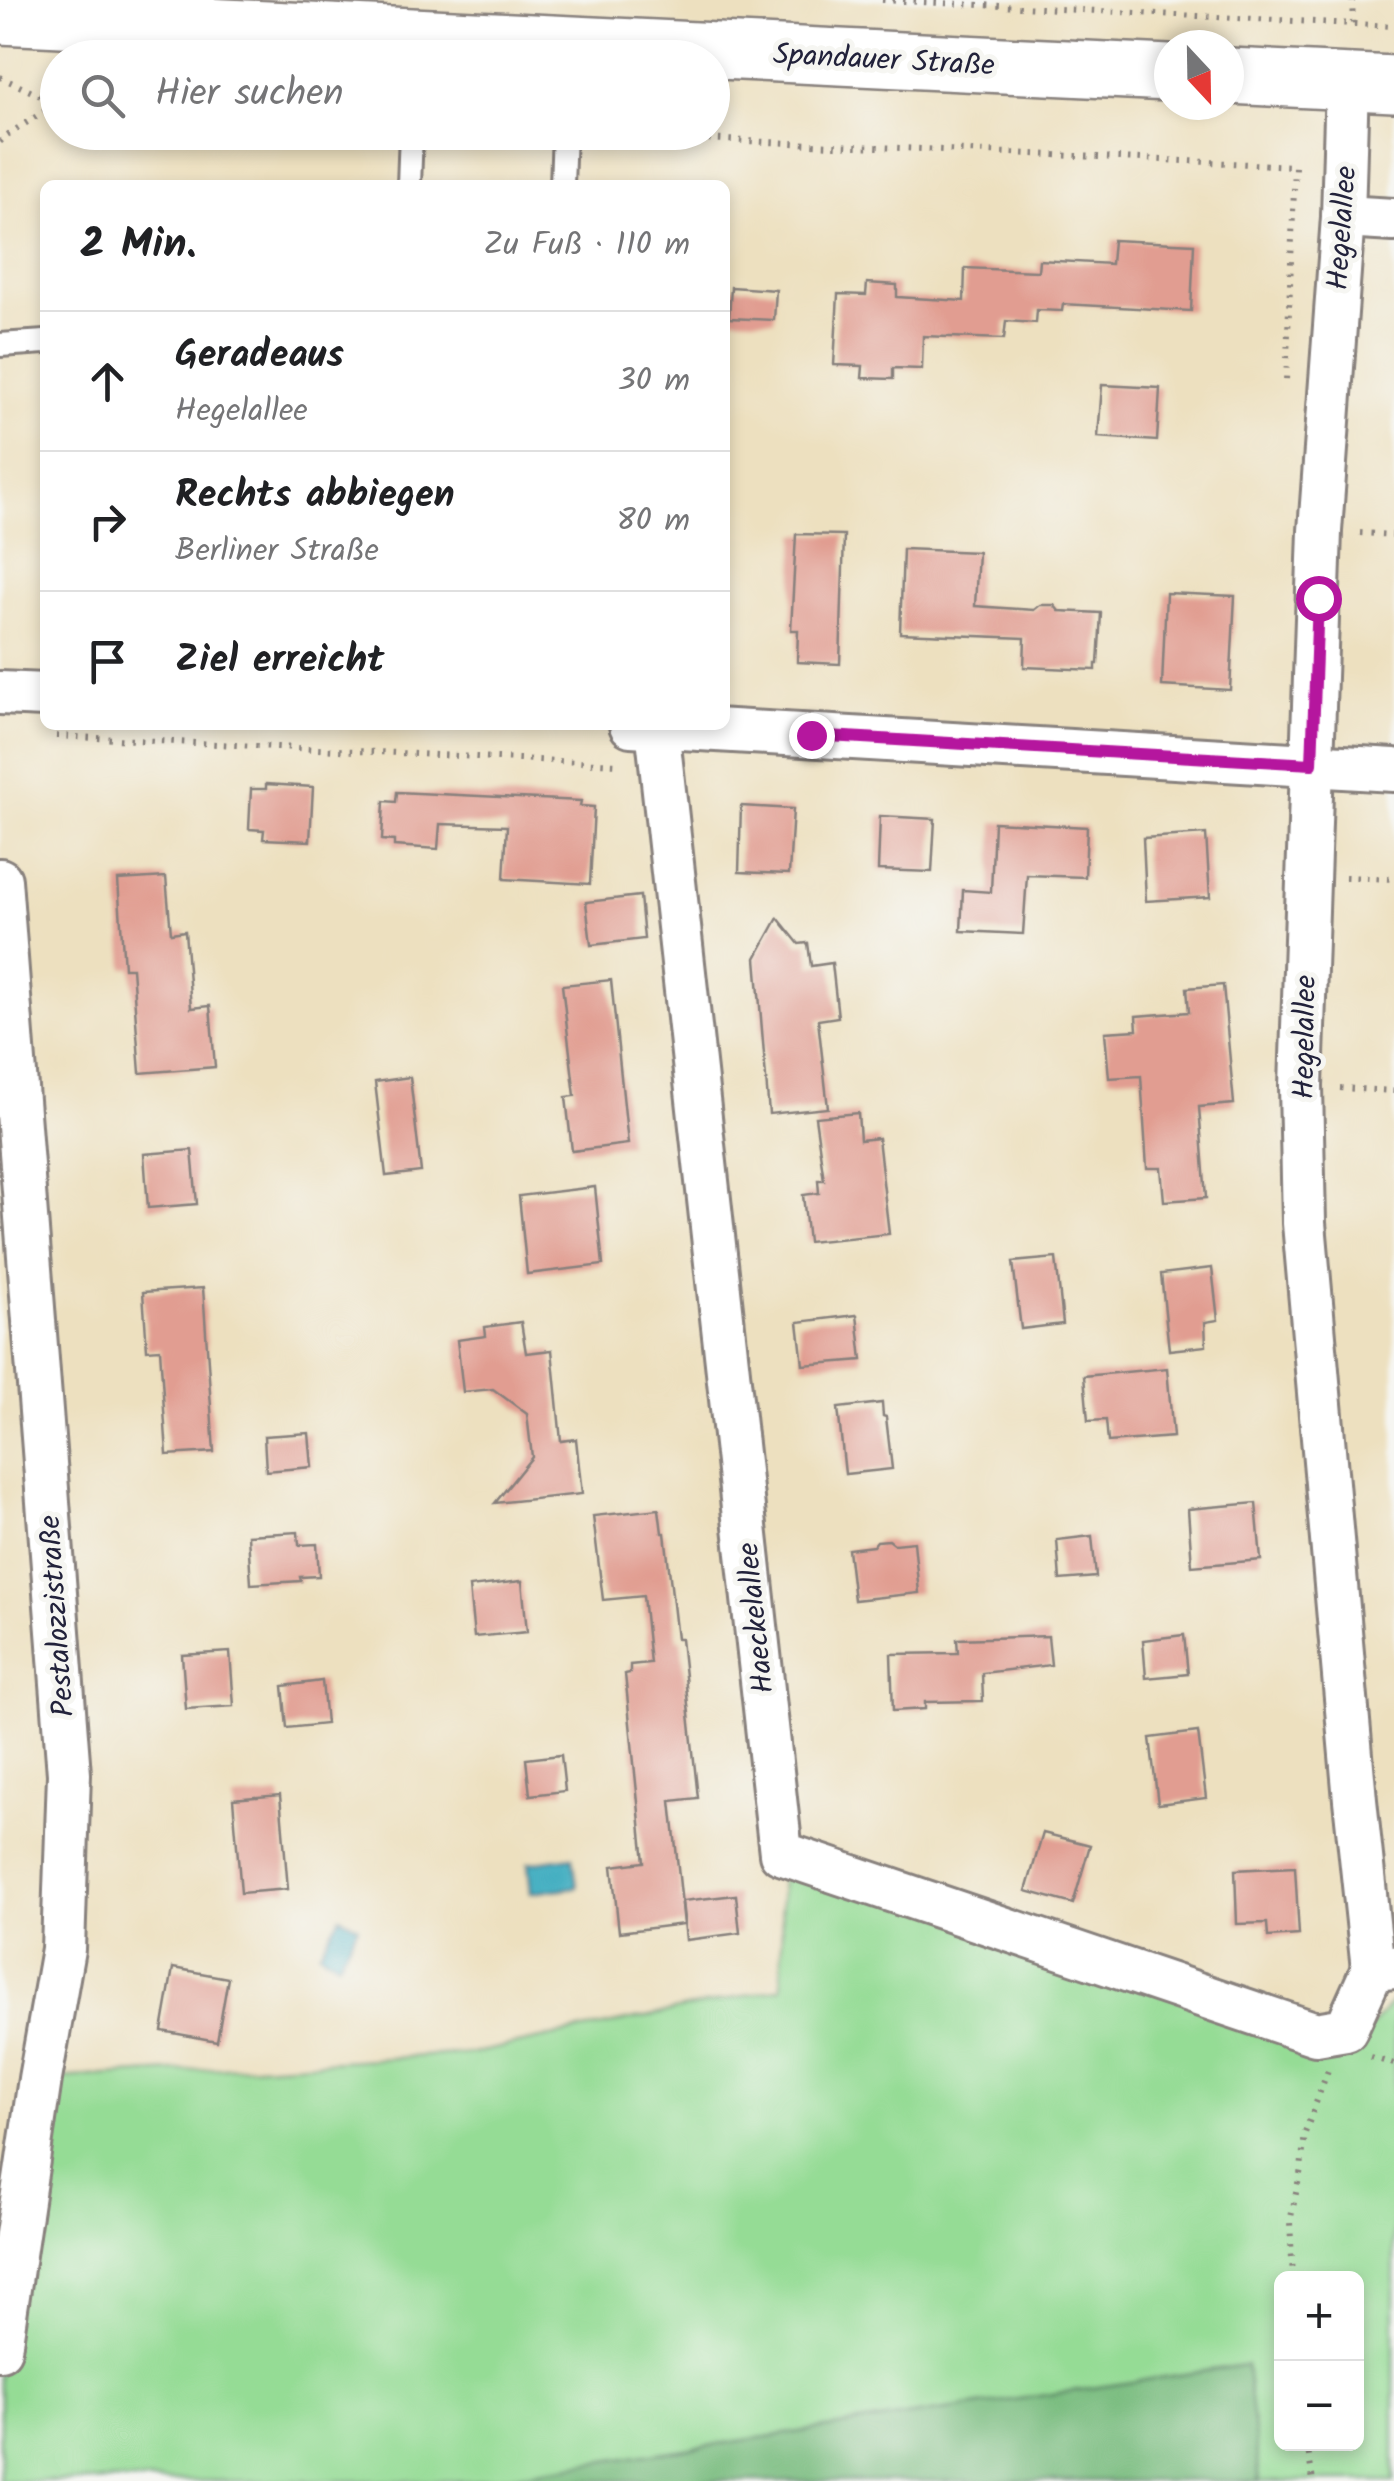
<!DOCTYPE html>
<html lang="de">
<head>
<meta charset="utf-8">
<style>
  body { margin:0; font-family:Kalam,sans-serif; background:#f6f6f6; color:#202124 }
  .controls { position:absolute; right:30px; bottom:30px; display:grid; overflow:hidden; border-radius:15px; box-shadow:0 5px 15px #0003 }
  .controls button { width:90px; height:90px; display:grid; place-items:center; padding:0; border:0; border-bottom:2px solid #e0e0e0; background:#fff; color:#202124; font:50px sans-serif }
  .compass { position:absolute; left:1154px; top:30px; width:90px; height:90px; border-radius:50%; background:#fff; box-shadow:0 5px 15px #0003; rotate:158deg }
  .stop { position:absolute; width:30px; height:30px; margin:-22px; border:8px solid #b5179e; border-radius:50%; background:#fff }
  .stop.end { background:#b5179e; border-color:#fff; box-shadow:0 2px 10px #0008 }
  .list { margin:0; padding:0; list-style:none }
  h2 { display:flex; justify-content:space-between; align-items:center; height:130px; margin:0; padding:0 40px; font-size:42px }
  h2 small { font-size:32px; font-weight:400; color:#757577 }
  .list li { display:grid; grid-template-columns:65px 1fr auto; gap:30px; align-items:center; box-sizing:border-box; height:140px; padding:0 40px; border-top:2px solid #e0e0e0 }
  .list b { display:block; font-size:38px; white-space:nowrap }
  .list p { margin:0; font-size:32px; white-space:nowrap; color:#757577 }
  .list em { font-size:32px; font-style:normal; color:#757577 }
  .icon { flex:none; width:55px; height:55px; fill:none; stroke:currentColor; stroke-width:2; stroke-linecap:round; stroke-linejoin:round }
  .map { position:relative; flex:none; width:1394px; height:2481px; overflow:hidden }
  .search { position:absolute; background:#fff; box-shadow:0 5px 15px #0003; left:40px; top:40px; width:690px; height:110px; display:flex; align-items:center; gap:25px; box-sizing:border-box; padding:0 35px; border-radius:55px; color:#757577; font-size:38px }
  .panel { position:absolute; background:#fff; box-shadow:0 5px 15px #0003; left:40px; top:180px; width:690px; height:550px; border-radius:15px }
  .map>svg:first-child { display:block }
  .green { fill:#95dc95; stroke:#5c7f68; stroke-width:2.5; fill-rule:evenodd }
  .forest { fill:#78bc7e; stroke:#4d6f5c; stroke-width:2.5 }
  .water { fill:#43aec1; stroke:#32687e; stroke-width:2.5 }
  .building { fill:#e19d91 }
  .lines { fill:none; stroke-linecap:round; stroke-linejoin:round }
  .service-casing { stroke:#88817d; stroke-width:28 }
  .minor-casing { stroke:#88817d; stroke-width:48 }
  .secondary-casing { stroke:#88817d; stroke-width:60 }
  .path { stroke:#88817d; stroke-width:6; stroke-dasharray:2.5 8; stroke-linecap:butt }
  .service { stroke:#fff; stroke-width:22 }
  .minor { stroke:#fff; stroke-width:42 }
  .secondary { stroke:#fff; stroke-width:55 }
  .route { stroke:#b5179e; stroke-width:12 }
  .labels { text-anchor:middle; stroke-width:10; stroke-linejoin:round; paint-order:stroke }
  .street-label { font-size:30px; fill:#22223b; stroke:#f6f6f2 }
</style>
</head>
<body>
<div class="map">
<svg width="1394" height="2481" viewBox="0 0 1394 2481">
  <rect width="100%" height="100%" fill="#f6f6f2"/>
  <filter id="ink" filterUnits="userSpaceOnUse"><feTurbulence type="fractalNoise" baseFrequency=".01" numOctaves="2"/><feDisplacementMap in="SourceGraphic" scale="20" xChannelSelector="R" yChannelSelector="G"/><feConvolveMatrix kernelMatrix="1 2 1 2 8 2 1 2 1" color-interpolation-filters="sRGB"/></filter>
  <filter id="wash" filterUnits="userSpaceOnUse"><feTurbulence type="fractalNoise" baseFrequency=".0048" numOctaves="4" result="noise"/><feDisplacementMap in="SourceGraphic" scale="40" xChannelSelector="R" yChannelSelector="G"/><feGaussianBlur stdDeviation="2.25" result="paint"/><feColorMatrix in="noise" values="0 0 0 0 0 0 0 0 0 0 0 0 0 0 0 0 0 1.4 0 .05"/><feComposite in="paint" operator="in"/></filter>
  <g filter="url(#wash)">
    <rect width="100%" height="100%" fill="#ede0bf"/>
    <path class="green" d="M781,1853l564,201 49,-53v480h-134l-15,-116 -772,116h-473v-160l40,-242 435,-26 307,-65zM1282,2278h74v166h-74z"/>
    <path class="forest" d="M1246,2365l14,116h-787z"/>
    <g class="water">
      <path d="M573,1857l4,30 -46,6 -3,-30z"/>
      <path d="M340,1916l18,10 -20,37 -19,-11z"/>
    </g>
    <g id="blocks">
      <g class="building">
        <path d="M1113,240l81,4 -3,67 -128,-7 -1,7 -25,-1 -1,13 -30,-2 -2,18 -81,-3 -1,33 -29,-1v11l-31,-1 1,-12 -29,-1 4,-71 28,1 1,-12 30,2v12l67,4 1,-33 73,3 1,-11 72,4z"/>
        <path d="M731,287l45,3 -2,30 -45,-2z"/>
        <path d="M1102,385l58,3 -3,53 -59,-4z"/>
        <path d="M796,534l48,1 -4,129 -43,-2 1,-32h-7z"/>
        <path d="M903,549l75,3 -3,54 59,4 6,-5h14l5,6 42,2 -3,51h-2v6l-72,-3 1,-29 -125,-5z"/>
        <path d="M1166,593l69,3 -5,94 -68,-4z"/>
        <path d="M266,784l47,3 -3,54 -47,-2 1,-9 -15,-1 2,-40h15z"/>
        <path d="M397,792l184,9 -1,5 14,1 -4,77 -86,-5 3,-53 -67,-2 -2,25 -44,-3v-5l-12,-1 2,-39 12,1z"/>
        <path d="M741,806l52,3 -4,65 -50,-2z"/>
        <path d="M880,816l55,3 -3,53 -54,-2z"/>
        <path d="M994,822l93,5 -2,50 -58,-2 -4,59 -62,-3 2,-41 28,2z"/>
        <path d="M1206,834l4,63 -64,4 -3,-63z"/>
        <path d="M166,877l5,56 14,-2 6,77 19,-2 5,61 -75,6 -8,-105h-8l-6,-88z"/>
        <path d="M640,896l4,43 -53,6 -5,-43z"/>
        <path d="M778,918l21,26 9,-1 3,23 21,-3 6,54 -20,3 10,88 -59,6 -13,-156z"/>
        <path d="M611,980l17,164 -56,7 -6,-54 9,-1 -13,-111z"/>
        <path d="M1223,985l11,119 -35,3 7,91 -42,3 -3,-33h-14l-6,-92 -32,2 -4,-46 32,-2 -1,-14 53,-4 -2,-24z"/>
        <path d="M410,1077l11,95 -35,4 -11,-94z"/>
        <path d="M858,1113l2,27 18,-2 11,96 -81,8 -5,-47 16,-2 -1,-13h6l-9,-63z"/>
        <path d="M192,1150l5,54 -49,4 -4,-54z"/>
        <path d="M595,1187l8,78 -76,9 -8,-78z"/>
        <path d="M1056,1258l7,66 -42,5 -8,-67z"/>
        <path d="M1212,1268l6,52 -13,2 1,24 -37,4 -8,-76z"/>
        <path d="M203,1288l11,164 -47,3 -7,-106 -13,1 -4,-58z"/>
        <path d="M857,1315l5,45 -59,5 -5,-43z"/>
        <path d="M521,1322l5,31 26,-3 9,91 15,-2 6,55 -87,9 37,-46 -5,-43 -34,-25 -30,3 -6,-52 29,-4 -1,-9z"/>
        <path d="M1167,1368l6,69 -65,5 -2,-22 -18,1 -4,-45z"/>
        <path d="M882,1403l1,13 3,1 6,52 -47,5 -7,-66z"/>
        <path d="M309,1433l3,34 -46,4 -2,-35z"/>
        <path d="M1256,1503l5,57 -69,6 -4,-57z"/>
        <path d="M659,1509l3,24h3l12,106h4l17,159 -27,3 13,123 -65,8 -7,-66 32,-4 -19,-188 5,-1v-8l20,-2 -7,-67 -40,4 -10,-84z"/>
        <path d="M298,1532l1,13 18,-1 2,32 -19,1 1,4 -50,3 -3,-49z"/>
        <path d="M1092,1536l4,41 -36,3 -3,-40z"/>
        <path d="M889,1540l5,4 20,-2 5,51 -65,7 -6,-51 25,-3 4,-5z"/>
        <path d="M522,1581l5,51 -53,5 -5,-50z"/>
        <path d="M1184,1635l4,39 -42,4 -3,-38z"/>
        <path d="M1048,1636l3,29 -69,8 1,28 -58,1v7l-32,2 -2,-57 67,-1 -1,-14z"/>
        <path d="M230,1652l4,54 -48,3 -4,-54z"/>
        <path d="M322,1681l4,43 -39,4 -4,-42z"/>
        <path d="M1198,1732l8,66 -48,6 -8,-66z"/>
        <path d="M561,1755l4,36 -35,4 -4,-36z"/>
        <path d="M280,1795l8,94 -47,4 -8,-94z"/>
        <path d="M1043,1833l47,12 -17,59 -47,-13z"/>
        <path d="M1295,1867l4,68 -31,2 -1,-14 -30,1 -2,-54z"/>
        <path d="M736,1895l4,38 -54,7 -4,-39z"/>
        <path d="M173,1968l55,10 -11,63 -55,-10z"/>
      </g>
    </g>
  </g>
  <g filter="url(#ink)">
    <use href="#blocks" fill-opacity="0" stroke="#88817d" stroke-width="2.5"/>
    <g class="lines">
      <g class="service-casing">
        <g id="service">
          <path d="M409,185l2,-53"/>
          <path d="M562,185l2,-53"/>
          <path d="M0,345l45,-3"/>
        </g>
      </g>
      <g class="minor-casing">
        <g id="minor">
          <path d="M1347,82l-4,135 -23,314 -19,555 3,137 51,577 18,169 21,-2"/>
          <path d="M1343,217l51,3"/>
          <path d="M0,693l45,2"/>
          <path d="M631,725l763,45"/>
          <path d="M657,727l124,1126 535,181 30,-5 27,-60"/>
          <path d="M0,880l69,894 -6,175 -23,130 -40,270"/>
        </g>
      </g>
      <g class="secondary-casing">
        <g id="secondary">
          <path d="M0,16l1169,57"/>
          <path d="M1229,76l165,8"/>
        </g>
      </g>
      <g class="path">
        <path d="M882,0l512,26"/>
        <path d="M1352,0l1,24"/>
        <path d="M0,77l58,27"/>
        <path d="M593,134l702,32 -9,215"/>
        <path d="M0,142l7,-7 49,-31"/>
        <path d="M1360,533l34,2"/>
        <path d="M56,736l562,28"/>
        <path d="M1345,877l49,2"/>
        <path d="M1340,1088l54,3"/>
        <path d="M1371,2057l23,7"/>
        <path d="M1293,2278l-3,-56 11,-53 4,-36 23,-63"/>
        <path d="M1307,2444l6,37"/>
      </g>
      <use href="#service" class="service"/>
      <use href="#minor" class="minor"/>
      <use href="#secondary" class="secondary"/>
    </g>
  </g>
  <g class="lines" filter="url(#ink)">
    <path class="route" d="M811,735l501,29 6,-166"/>
  </g>
  <g class="labels">
    <g class="street-label">
      <text transform="translate(884 59) rotate(3)" y="10">Spandauer Straße</text>
      <text transform="translate(1341 228) rotate(-86)" y="10">Hegelallee</text>
      <text transform="translate(1304 1037) rotate(-89)" y="10">Hegelallee</text>
      <text transform="translate(56 1616) rotate(-94)" y="10">Pestalozzistraße</text>
      <text transform="translate(755 1618) rotate(-96)" y="10">Haeckelallee</text>
    </g>
  </g>
</svg>
<div class="controls">
<button>+</button>
<button>−</button>
</div>
<svg class="compass" viewBox="-18 -18 36 36"><path d="M0-13l5 13h-10z" fill="#e53935"/><path d="M0 13l5-13h-10z" fill="#757577"/></svg>
<div class="stop" style="left:1318px;top:598px"></div>
<div class="stop end" style="left:811px;top:735px"></div>
<div class="search"><svg class="icon" aria-label="search" viewBox="0 0 24 24"><circle cx="10" cy="10" r="6"/><path d="M15 15l6 6"/></svg>Hier suchen</div>
<section class="panel">
<h2>2 Min.<small>Zu Fuß · 110 m</small></h2>
<ul class="list">
<li><svg class="icon" aria-label="ahead" viewBox="0 0 24 24"><path d="M12 20V5M6 11l6-6 6 6"/></svg><div><b>Geradeaus</b><p>Hegelallee</p></div><em>30 m</em></li>
<li><svg class="icon" aria-label="right" viewBox="0 0 24 24"><path d="M7 20v-9h11M14 6l5 5-5 5"/></svg><div><b>Rechts abbiegen</b><p>Berliner Straße</p></div><em>80 m</em></li>
<li><svg class="icon" aria-label="arrive" viewBox="0 0 24 24"><path d="M6 21V4h12l-3 4 3 4H6"/></svg><div><b>Ziel erreicht</b></div></li>
</ul>
</section>
</div>
</body>
</html>
